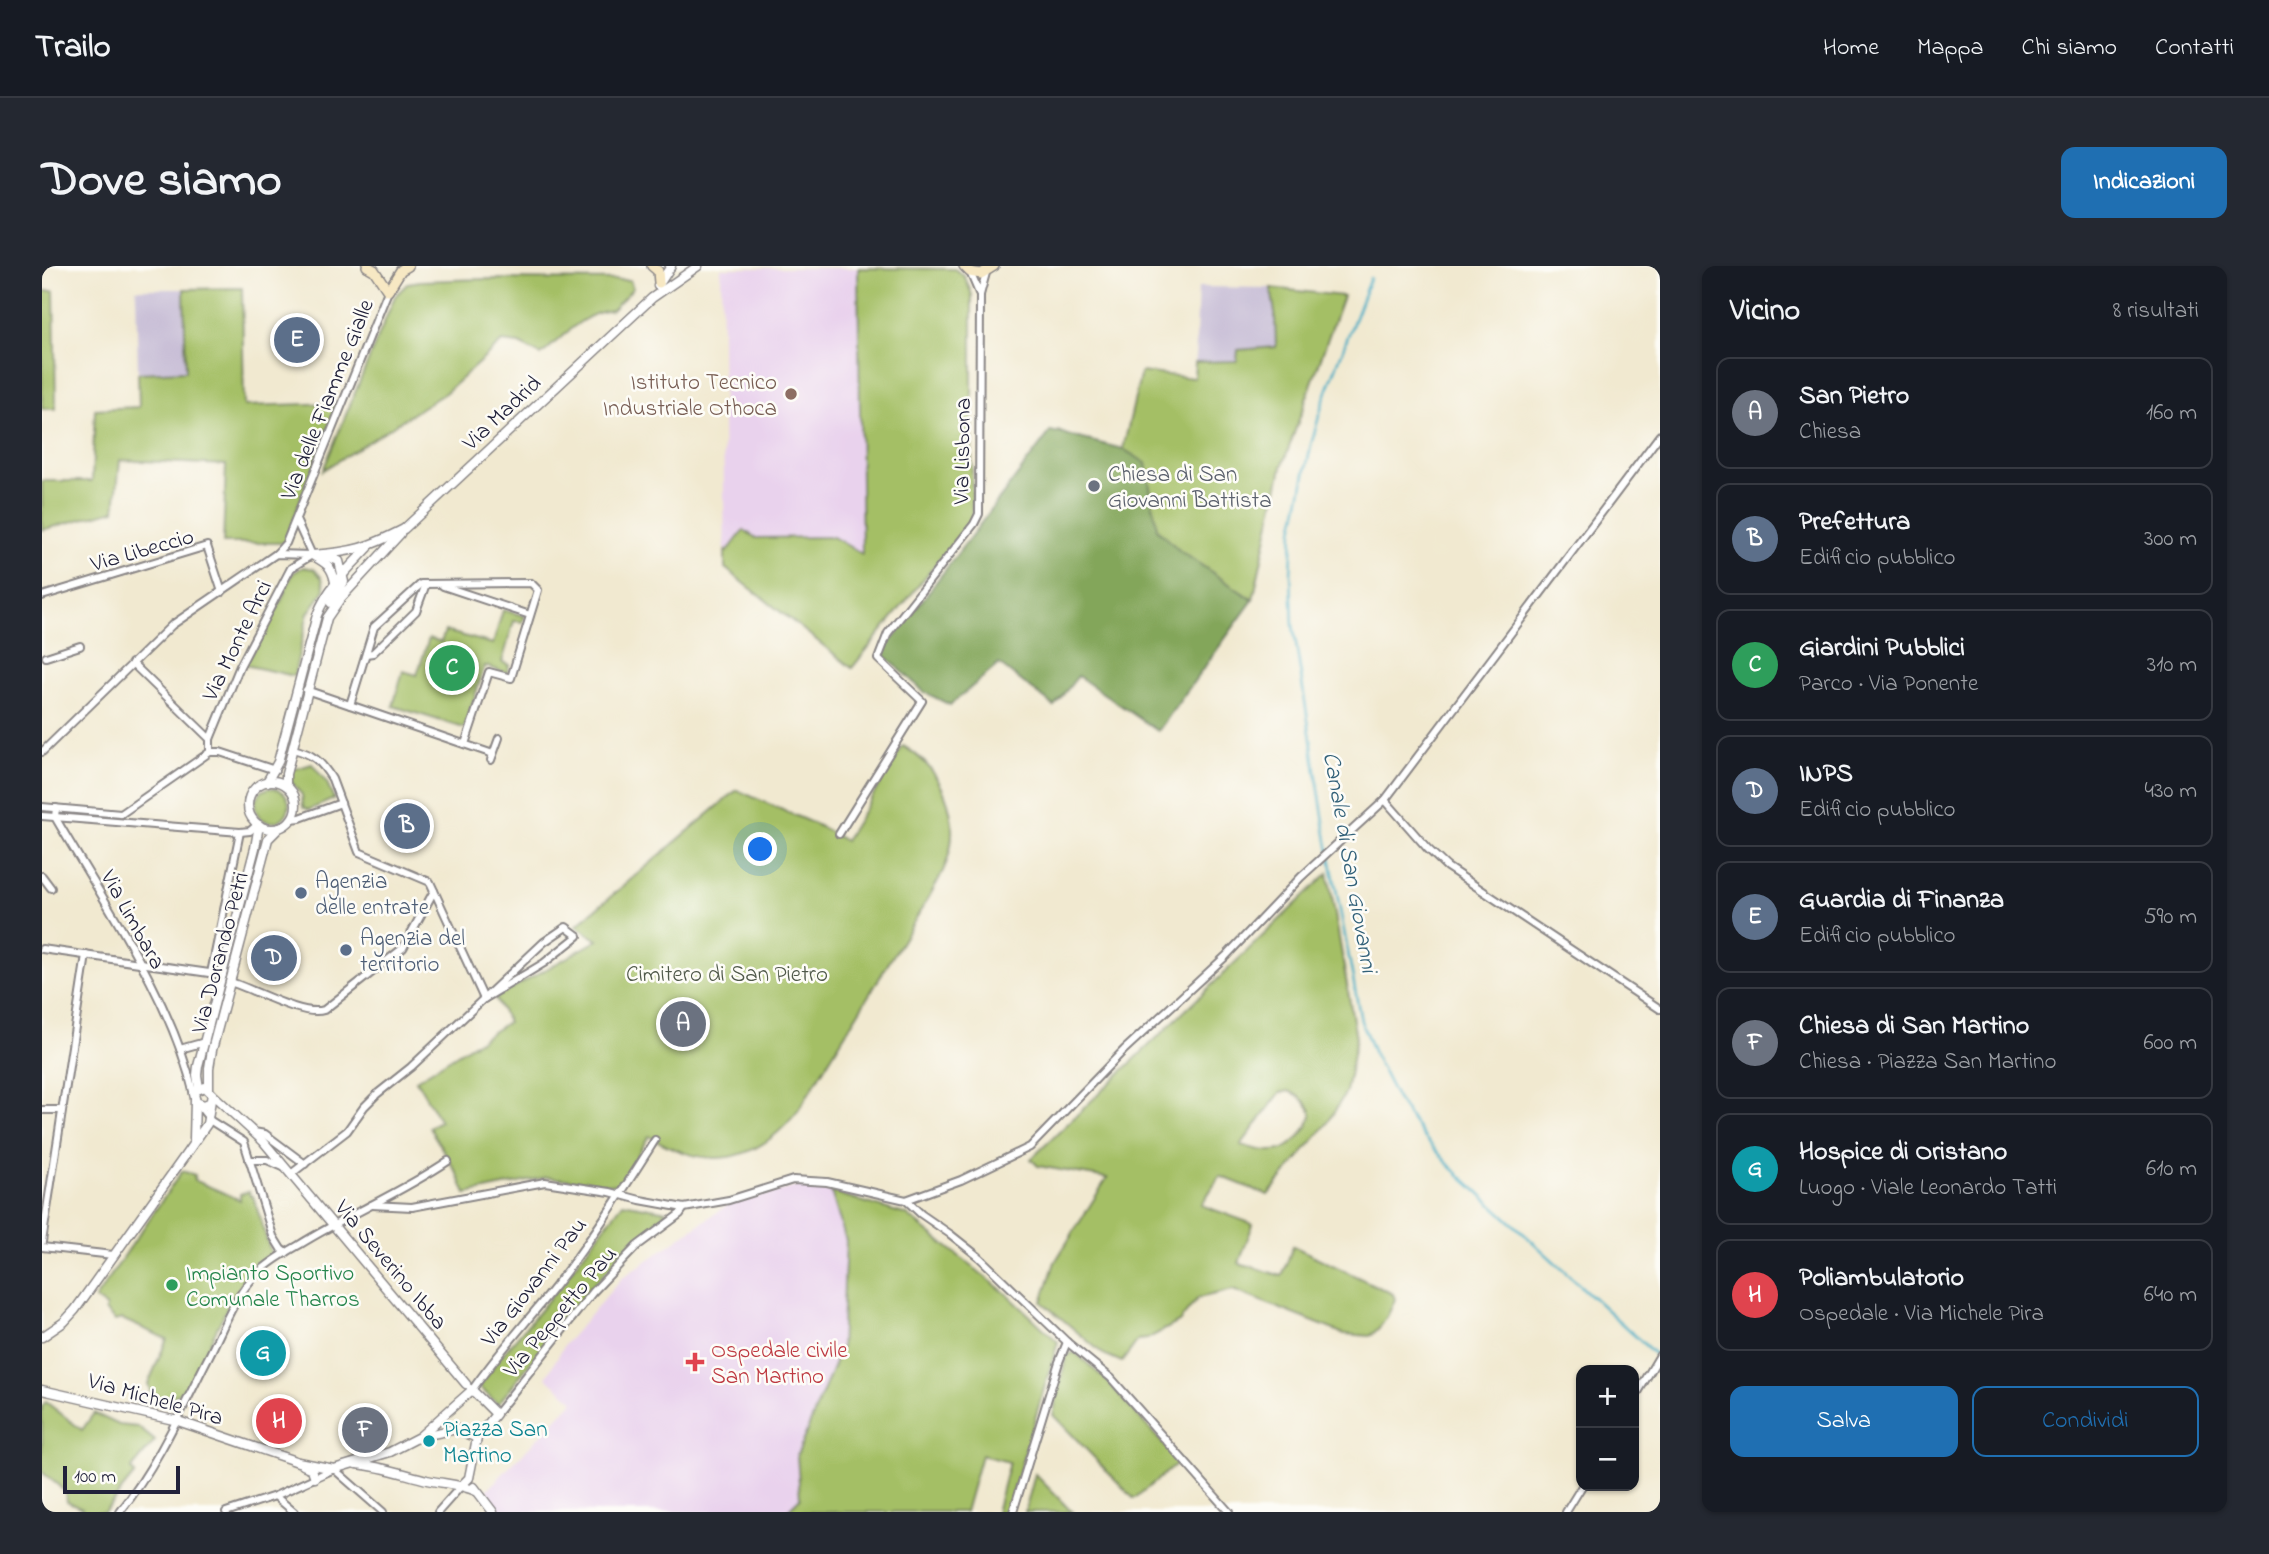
<!DOCTYPE html>
<html lang="it">
<head>
<meta charset="utf-8">
<style>
  body { margin:0; font-family:"Indie Flower",sans-serif; background:#242831; color:#f1f3f6 }
  .controls { position:absolute; right:21px; bottom:21px; display:grid; overflow:hidden; border-radius:14px; box-shadow:0 2px 5px #0004 }
  .controls button { width:63px; height:63px; display:grid; place-items:center; padding:0; border:0; border-bottom:2px solid #363941; background:#171b24; color:#f1f3f6; font:35px sans-serif }
  .scale { position:absolute; left:21px; bottom:18px; width:117px; box-sizing:border-box; padding-left:7px; border:4px solid #22223b; border-top:0; font-size:19px; line-height:24px; white-space:nowrap; color:#22223b; -webkit-text-stroke:5px #fdfcf7; paint-order:stroke }
  .you { position:absolute; left:719px; top:584px; width:24px; height:24px; margin:-18px; border:5px solid #fff; border-radius:50%; background:#1a73e8; box-shadow:0 0 0 10px #1a73e833 }
  .badge { display:grid; place-items:center; width:46px; height:46px; border-radius:50%; background:#1f6fb2; color:#fff; font-size:23px; font-weight:700 }
  .pin { position:absolute; translate:-50% -50%; border:4px solid #fff; box-shadow:0 2px 7px #0006 }
  .list { margin:0; padding:0; list-style:none }
  h2 { display:flex; justify-content:space-between; align-items:center; height:91px; margin:0; padding:0 28px; font-size:30px }
  h2 small { font-size:23px; font-weight:400; color:#9ea1a6 }
  .list li { display:grid; grid-template-columns:46px 1fr auto; gap:21px; align-items:center; box-sizing:border-box; height:112px; margin:0 14px 14px; padding:0 14px; border:2px solid #363941; border-radius:14px }
  .list b { display:block; font-size:26px; white-space:nowrap }
  .list p { margin:0; font-size:23px; white-space:nowrap; color:#9ea1a6 }
  .list em { font-size:23px; font-style:normal; color:#9ea1a6 }
  .actions { display:flex; gap:14px; padding:21px 28px }
  .actions a { flex:1; padding:16px 0; border:2px solid #1f6fb2; border-radius:14px; text-align:center; font-size:24px; color:#1f6fb2 }
  .actions .main { background:#1f6fb2; color:#fff }
  .map { position:relative; flex:none; width:1618px; height:1246px; overflow:hidden; border-radius:14px }
  header { display:flex; align-items:center; gap:42px; box-sizing:border-box; height:98px; padding:0 35px; background:#171b24; border-bottom:2px solid #363941 }
  header strong { font-size:33px }
  nav { display:flex; gap:38px; margin-inline-start:auto; font-size:24px }
  .intro { display:flex; align-items:center; justify-content:space-between; box-sizing:border-box; height:168px; padding:0 42px }
  h1 { margin:0; font-size:49px }
  .button { padding:18px 32px; border-radius:14px; background:#1f6fb2; color:#fff; font-size:24px; font-weight:700 }
  main { display:flex; gap:42px; padding:0 42px }
  aside { flex:1; background:#171b24; border-radius:14px; box-shadow:0 2px 5px #0004 }
  .map>svg:first-child { display:block }
  .built { fill:#e9d2ed }
  .industrial { fill:#c9bfd7 }
  .green { fill:#a4bf65; stroke:#637050; stroke-width:2; fill-rule:evenodd }
  .forest { fill:#83a65a; stroke:#52644a; stroke-width:2 }
  .lines { fill:none; stroke-linecap:round; stroke-linejoin:round }
  .stream { stroke:#46adc5; stroke-width:2.5 }
  .minor-casing { stroke:#8a8686; stroke-width:10 }
  .tertiary-casing { stroke:#8a8686; stroke-width:11 }
  .secondary-casing { stroke:#8a8686; stroke-width:12 }
  .minor { stroke:#fff; stroke-width:6 }
  .tertiary { stroke:#fff; stroke-width:8 }
  .secondary { stroke:#f7e8c3; stroke-width:9 }
  .education-dot { fill:#8d6e63; stroke:#fdfcf7; stroke-width:2.5 }
  .worship-dot { fill:#6b7280; stroke:#fdfcf7; stroke-width:2.5 }
  .service-dot { fill:#5c6f8a; stroke:#fdfcf7; stroke-width:2.5 }
  .leisure-dot { fill:#2e9e5b; stroke:#fdfcf7; stroke-width:2.5 }
  .health-dot { fill:#e0444e; stroke:#fdfcf7; stroke-width:2.5 }
  .culture-dot { fill:#0f9aa8; stroke:#fdfcf7; stroke-width:2.5 }
  .labels { text-anchor:middle; stroke-width:5; stroke-linejoin:round; paint-order:stroke }
  .education-label { font-size:23px; fill:#785e54; stroke:#fdfcf7; text-anchor:end }
  .street-label { font-size:23px; fill:#22223b; stroke:#fdfcf7 }
  .worship-label { font-size:23px; fill:#5b616d; stroke:#fdfcf7; text-anchor:start }
  .service-label { font-size:23px; fill:#4e5e75; stroke:#fdfcf7; text-anchor:start }
  .park-label { font-size:23px; fill:#50594a; stroke:#fdfcf7 }
  .leisure-label { font-size:23px; fill:#27864d; stroke:#fdfcf7; text-anchor:start }
  .health-label { font-size:23px; fill:#be3a42; stroke:#fdfcf7; text-anchor:start }
  .culture-label { font-size:23px; fill:#0d838f; stroke:#fdfcf7; text-anchor:start }
  .water-label { font-size:24px; font-style:italic; fill:#326179; stroke:#fdfcf7 }
</style>
</head>
<body>
<header>
<strong>Trailo</strong>
<nav><a>Home</a><a>Mappa</a><a>Chi siamo</a><a>Contatti</a></nav>
</header>
<div class="intro"><h1>Dove siamo</h1><a class="button">Indicazioni</a></div>
<main>
<div class="map">
<svg width="1618" height="1246" viewBox="0 0 1618 1246">
  <rect width="100%" height="100%" fill="#fdfcf7"/>
  <filter id="ink" filterUnits="userSpaceOnUse"><feTurbulence type="fractalNoise" baseFrequency=".0143" numOctaves="2"/><feDisplacementMap in="SourceGraphic" scale="14" xChannelSelector="R" yChannelSelector="G"/><feConvolveMatrix kernelMatrix="1 2 1 2 8 2 1 2 1" color-interpolation-filters="sRGB"/></filter>
  <filter id="wash" filterUnits="userSpaceOnUse"><feTurbulence type="fractalNoise" baseFrequency=".00686" numOctaves="4" result="noise"/><feDisplacementMap in="SourceGraphic" scale="28" xChannelSelector="R" yChannelSelector="G"/><feGaussianBlur stdDeviation="1.57" result="paint"/><feColorMatrix in="noise" values="0 0 0 0 0 0 0 0 0 0 0 0 0 0 0 0 0 1.4 0 .05"/><feComposite in="paint" operator="in"/></filter>
  <g filter="url(#wash)">
    <rect width="100%" height="100%" fill="#f1e9d0"/>
    <g class="built">
      <path d="M679,2h137l5,386 -11,14 -127,-100z"/>
      <path d="M758,920l31,6 15,49 -5,107 -44,107 3,43 -14,14h-285l-14,-22 87,-89 -28,-24 19,-33 57,-66 107,-74z"/>
    </g>
    <g class="industrial">
      <path d="M1156,21l73,1 4,25 1,34 -38,3v11l-43,1z"/>
      <path d="M94,23h48l2,82 -48,2z"/>
    </g>
    <g class="green">
      <path d="M816,2l97,1 10,8 7,18v224l-120,149 -127,-100v-17l2,1 17,-22 12,8 77,-1 29,17z"/>
      <path d="M443,13l145,1 3,8 -21,22c-30,3 -49,27 -71,45l-22,-11 -17,-2 -57,51 -122,77 72,-174 13,-13 12,-2z"/>
      <path d="M200,22l2,118 94,-3 -54,140h-61l3,-78 -106,-5 -5,50 -73,20v-49h50l3,-72 44,-2 -1,-34 48,-2 -2,-82z"/>
      <path d="M1229,22l72,8 -61,171 -29,133 -73,-49 -22,-20 -166,-7 66,-93 50,21 40,28 -3,-17 -22,-14 18,-77 53,6 1,-16 42,-1 1,-11 38,-3 -1,-34z"/>
      <path d="M0,25h12l2,118h-14z"/>
      <path d="M261,301l11,2 8,9 3,12 -17,23 -14,63 -49,-11 34,-59 14,-33z"/>
      <path d="M461,344l22,6 -2,6 -9,-1 -12,41 7,3 -2,8 -22,-7 -21,62 -71,-22 10,-35 14,4 12,-37 12,4 4,-11 48,13z"/>
      <path d="M861,480c38,21 58,69 45,112 -4,14 -12,26 -19,39l-131,214c-43,54 -91,60 -149,25l-26,42 -6,7 -70,-8 -81,17 -8,-19 -29,-48 11,-6 -24,-41 92,-58 -13,-24 103,-58 -22,-14 161,-136 84,37 24,14z"/>
      <path d="M270,498l15,19 7,16 -25,11 -6,-3 -1,-12 -12,-15 2,-10z"/>
      <circle cx="230" cy="539" r="17"/>
      <path d="M1286,607l28,165 -10,54 -19,32 -59,71 -48,-19 -19,29 52,19 -14,39 43,13 11,-30 100,48 2,5c-6,16 -12,27 -25,37l-26,-2 -111,-44 -35,8 -19,24 -32,17 -9,1 -16,22 -19,-8 -61,-52 13,-40 52,-84 -69,-12 -7,-7zM1247,825c8,4 17,9 21,18 6,13 -18,39 -30,41 -14,3 -26,-1 -39,-5l39,-52z"/>
      <path d="M140,905l13,4 -1,5 46,20v-6l9,-3 1,5h3l18,57 -25,24 -17,27 -43,86 -3,-1c-8,11 -21,10 -32,5l-3,-10 19,-45 -45,-20 -7,2 -10,-10 1,-4 -11,-8z"/>
      <path d="M789,926l76,23 101,80 50,47 -51,170h-11l13,-50 -28,-7 -16,57h-179l14,-14 -3,-43 44,-107 5,-107z"/>
      <path d="M581,937l44,8 -79,79 -90,114 -19,-17 21,-30 41,-48z"/>
      <path d="M1029,1087h5l31,28 72,81 -45,37 -81,-84 13,-58z"/>
      <path d="M4,1136l36,28 12,-17 25,12 19,2 17,14 -24,29 4,4 -31,38h-24l2,-4 -15,-7 -2,-10 -23,-19v-65z"/>
      <path d="M993,1208l37,38h-47z"/>
    </g>
    <path class="forest" d="M1009,165l72,18 23,14 11,66 23,22 73,49 -95,131 -80,-55 -24,30 -55,-42 -49,41 -26,-13 -42,-39z"/>
    <g class="lines">
      <path class="stream" d="M1328,12l-47,124 -12,43 -18,86 -2,43 2,51 34,216 34,180 14,35 22,43 27,38 27,30 207,190"/>
    </g>
  </g>
  <g filter="url(#ink)">
    <g class="lines">
      <g class="minor-casing">
        <g id="minor">
          <path d="M928,6l9,21"/>
          <path d="M254,254l16,35"/>
          <path d="M234,288l10,-11 102,-252"/>
          <path d="M401,320l87,29"/>
          <path d="M0,330l165,-50 15,46"/>
          <path d="M324,388l7,-1 43,-42 10,-27"/>
          <path d="M4,391l34,-11"/>
          <path d="M90,397l78,76"/>
          <path d="M264,424l187,64"/>
          <path d="M308,439l24,-78 47,-43 110,-1 7,7 -27,88 -22,-6 -24,72"/>
          <path d="M251,483c20,5 28,12 39,30l27,73 71,30 54,117"/>
          <path d="M0,486l130,-127 104,-71 36,1"/>
          <path d="M168,486v-13l30,-73 51,-98 21,-13"/>
          <path d="M168,486h10l55,18"/>
          <path d="M449,494l8,-22"/>
          <path d="M1343,534l275,-365"/>
          <path d="M0,541l79,7"/>
          <path d="M14,542l-1,9c50,87 116,180 139,278"/>
          <path d="M79,548l89,-62"/>
          <path d="M0,550l198,16 10,-1 8,-7"/>
          <path d="M250,553l8,-1 41,-15"/>
          <path d="M797,568l83,-133 -44,-42 10,-26 86,-109 5,-10 1,-219 6,-22"/>
          <path d="M0,610l9,12"/>
          <path d="M0,683l181,26"/>
          <path d="M169,707l29,-141"/>
          <path d="M188,716c24,7 72,35 94,28l79,-62 31,-57"/>
          <path d="M138,783l25,-7"/>
          <path d="M154,836l15,19 33,21 29,94 8,13 5,4"/>
          <path d="M0,844h20"/>
          <path d="M212,866l11,2 40,30"/>
          <path d="M207,894h18l16,7"/>
          <path d="M249,908l56,-43 17,-24 13,-13 34,-27 133,-125 22,-15 12,9 -34,27 -60,36"/>
          <path d="M864,934l55,-20 69,-33 94,-97 102,-94 75,-79 84,-77 42,48 20,19 213,142"/>
          <path d="M330,939l40,2 133,-25 65,10 30,8 44,8 45,-8 64,-20 34,2 79,18 15,14 29,20 29,23 88,85 44,36 118,134"/>
          <path d="M0,976l44,-287"/>
          <path d="M0,981l71,8"/>
          <path d="M428,1122l2,2c30,-43 66,-80 97,-122 31,-41 58,-84 86,-128"/>
          <path d="M1592,1133l26,-44"/>
          <path d="M454,1148l97,-122 44,-46 43,-32 4,-6"/>
          <path d="M233,1230l19,16"/>
          <path d="M78,1246c38,-48 62,-103 90,-158 12,-24 23,-53 41,-74 12,-14 32,-26 48,-35 48,-30 102,-52 149,-84"/>
          <path d="M184,1246l49,-16 59,-27 49,43"/>
          <path d="M396,1246l24,-27"/>
          <path d="M971,1246l46,-150 8,-20"/>
          <path d="M1524,1246l16,-26"/>
        </g>
      </g>
      <g class="tertiary-casing">
        <g id="tertiary">
          <path d="M616,20l13,-20"/>
          <path d="M270,289c41,-3 55,-7 92,-26l248,-231 46,-32"/>
          <path d="M270,289c14,8 20,11 23,27"/>
          <path d="M283,290l14,5 5,21 -13,21"/>
          <circle cx="230" cy="539" r="24"/>
          <path d="M225,516l11,-20 39,-147c11,-28 31,-46 51,-67"/>
          <path d="M244,519v-11l41,-156 13,-19 60,-65"/>
          <path d="M157,822l-2,-13 1,-9 57,-218 4,-23"/>
          <path d="M167,824v-22l3,-18 56,-211 10,-10"/>
          <path d="M170,828l51,47 203,243"/>
          <path d="M152,873l1,-39"/>
          <path d="M0,1071l22,-15 11,-12 109,-153 23,-33 5,-30 -7,-7 -8,3 -3,4 2,8 8,3 5,-2"/>
          <path d="M0,1124l136,31 120,41 36,7 56,-17 29,-15 53,-47 24,24 -19,24 -8,40 -7,7"/>
          <path d="M380,1170l35,-7 20,9"/>
          <path d="M314,1198c25,2 47,10 71,16 18,4 33,4 49,11"/>
          <path d="M261,1199l9,4 3,9"/>
          <path d="M432,1221l19,25"/>
        </g>
      </g>
      <g class="secondary-casing">
        <g id="secondary">
          <path d="M325,0l7,4 14,21 13,-21 7,-4"/>
          <path d="M610,0l6,5 1,12"/>
          <path d="M922,0l6,6 11,2 13,-8"/>
        </g>
      </g>
      <use href="#minor" class="minor"/>
      <use href="#tertiary" class="tertiary"/>
      <use href="#secondary" class="secondary"/>
    </g>
  </g>
  <circle class="education-dot" cx="749" cy="128" r="7"/>
  <circle class="worship-dot" cx="1052" cy="220" r="7"/>
  <g class="service-dot">
    <circle cx="259" cy="627" r="7"/>
    <circle cx="304" cy="684" r="7"/>
  </g>
  <circle class="leisure-dot" cx="130" cy="1019" r="7"/>
  <path class="health-dot" d="M649.5 1085.5h7v7h7v7h-7v7h-7v-7h-7v-7h7z"/>
  <circle class="culture-dot" cx="387" cy="1175" r="7"/>
  <g class="labels">
    <g class="education-label">
      <text x="735" y="123">Istituto Tecnico<tspan x="735" dy="26">Industriale Othoca</tspan></text>
    </g>
    <g class="street-label">
      <text transform="translate(284 133) rotate(-68)" y="8">Via delle Fiamme Gialle</text>
      <text transform="translate(459 146) rotate(-43)" y="8">Via Madrid</text>
      <text transform="translate(919 185) rotate(-89)" y="8">Via Lisbona</text>
      <text transform="translate(100 283) rotate(-16)" y="8">Via Libeccio</text>
      <text transform="translate(194 374) rotate(-64)" y="8">Via Monte Arci</text>
      <text transform="translate(92 653) rotate(61)" y="8">Via Limbara</text>
      <text transform="translate(177 686) rotate(-75)" y="8">Via Dorando Petri</text>
      <text transform="translate(350 998) rotate(50)" y="8">Via Severino Ibba</text>
      <text transform="translate(491 1015) rotate(-52)" y="8">Via Giovanni Pau</text>
      <text transform="translate(517 1045) rotate(-50)" y="8">Via Peppetto Pau</text>
      <text transform="translate(114 1132) rotate(16)" y="8">Via Michele Pira</text>
    </g>
    <g class="worship-label">
      <text x="1066" y="215">Chiesa di San<tspan x="1066" dy="26">Giovanni Battista</tspan></text>
    </g>
    <g class="service-label">
      <text x="273" y="622">Agenzia<tspan x="273" dy="26">delle entrate</tspan></text>
      <text x="318" y="679">Agenzia del<tspan x="318" dy="26">territorio</tspan></text>
    </g>
    <g class="park-label">
      <text x="685" y="715">Cimitero di San Pietro</text>
    </g>
    <g class="leisure-label">
      <text x="144" y="1014">Impianto Sportivo<tspan x="144" dy="26">Comunale Tharros</tspan></text>
    </g>
    <g class="health-label">
      <text x="669" y="1091">Ospedale civile<tspan x="669" dy="26">San Martino</tspan></text>
    </g>
    <g class="culture-label">
      <text x="401" y="1170">Piazza San<tspan x="401" dy="26">Martino</tspan></text>
    </g>
    <g class="water-label">
      <text transform="translate(1309 596) rotate(80)" y="8">Canale di San Giovanni</text>
    </g>
  </g>
</svg>
<div class="controls">
<button>+</button>
<button>−</button>
</div>
<div class="scale">100 m</div>
<div class="you"></div>
<div class="pin badge" style="left:641px;top:758px;background:#6b7280">A</div>
<div class="pin badge" style="left:365px;top:560px;background:#5c6f8a">B</div>
<div class="pin badge" style="left:410px;top:402px;background:#2e9e5b">C</div>
<div class="pin badge" style="left:232px;top:692px;background:#5c6f8a">D</div>
<div class="pin badge" style="left:255px;top:74px;background:#5c6f8a">E</div>
<div class="pin badge" style="left:323px;top:1164px;background:#6b7280">F</div>
<div class="pin badge" style="left:221px;top:1087px;background:#0f9aa8">G</div>
<div class="pin badge" style="left:237px;top:1155px;background:#e0444e">H</div>
</div>
<aside>
<h2>Vicino<small>8 risultati</small></h2>
<ul class="list">
<li><span class="badge" style="background:#6b7280">A</span><div><b>San Pietro</b><p>Chiesa</p></div><em>160 m</em></li>
<li><span class="badge" style="background:#5c6f8a">B</span><div><b>Prefettura</b><p>Edificio pubblico</p></div><em>300 m</em></li>
<li><span class="badge" style="background:#2e9e5b">C</span><div><b>Giardini Pubblici</b><p>Parco · Via Ponente</p></div><em>310 m</em></li>
<li><span class="badge" style="background:#5c6f8a">D</span><div><b>INPS</b><p>Edificio pubblico</p></div><em>430 m</em></li>
<li><span class="badge" style="background:#5c6f8a">E</span><div><b>Guardia di Finanza</b><p>Edificio pubblico</p></div><em>590 m</em></li>
<li><span class="badge" style="background:#6b7280">F</span><div><b>Chiesa di San Martino</b><p>Chiesa · Piazza San Martino</p></div><em>600 m</em></li>
<li><span class="badge" style="background:#0f9aa8">G</span><div><b>Hospice di Oristano</b><p>Luogo · Viale Leonardo Tatti</p></div><em>610 m</em></li>
<li><span class="badge" style="background:#e0444e">H</span><div><b>Poliambulatorio</b><p>Ospedale · Via Michele Pira</p></div><em>640 m</em></li>
</ul>
<div class="actions"><a class="main">Salva</a><a>Condividi</a></div>
</aside>
</main>
</body>
</html>
